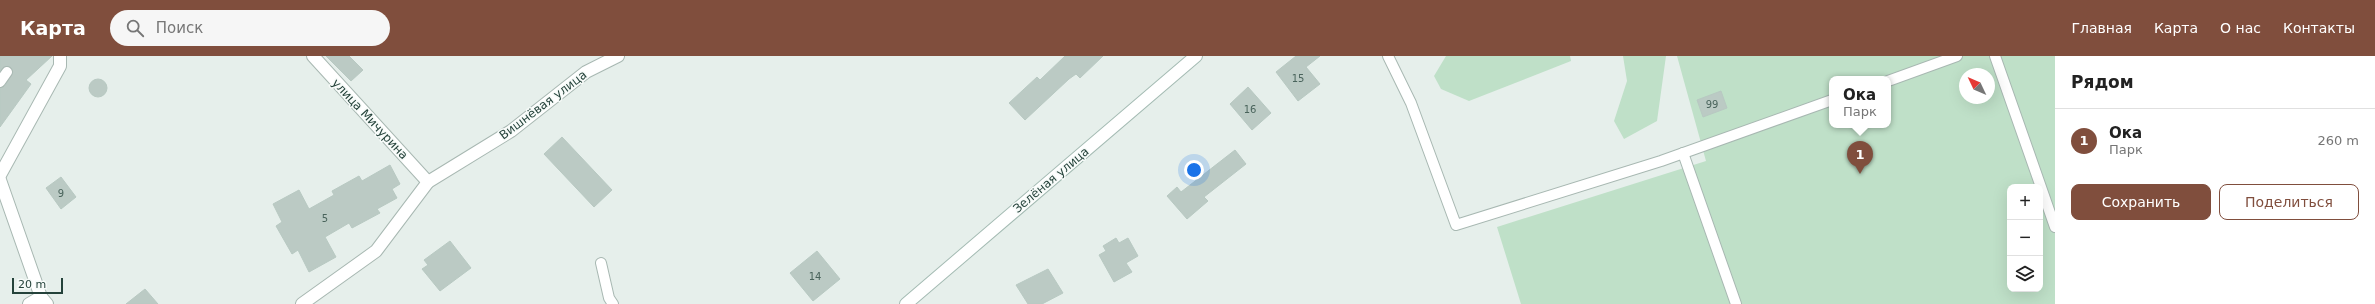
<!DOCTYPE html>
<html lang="ru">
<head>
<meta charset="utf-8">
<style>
  body { margin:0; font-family:"DejaVu Sans",sans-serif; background:#f6f6f6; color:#222 }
  .controls { position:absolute; right:12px; bottom:12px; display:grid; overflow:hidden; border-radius:8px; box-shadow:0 4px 16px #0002 }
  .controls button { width:36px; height:36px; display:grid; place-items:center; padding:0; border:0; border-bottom:1px solid #e0e0e0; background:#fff; color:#222; font:20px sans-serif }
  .compass { position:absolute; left:1959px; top:12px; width:36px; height:36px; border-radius:50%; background:#fff; box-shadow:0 4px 16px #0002; rotate:314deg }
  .scale { position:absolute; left:12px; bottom:10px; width:51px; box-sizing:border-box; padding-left:4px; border:2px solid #24423a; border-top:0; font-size:11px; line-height:14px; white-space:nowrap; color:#24423a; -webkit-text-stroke:3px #f7fbf9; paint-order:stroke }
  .you { position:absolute; left:1194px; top:114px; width:14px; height:14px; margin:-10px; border:3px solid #fff; border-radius:50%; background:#1a73e8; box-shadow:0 0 0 6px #1a73e833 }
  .badge { display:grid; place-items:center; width:26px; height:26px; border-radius:50%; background:#804e3d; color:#fff; font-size:13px; font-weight:700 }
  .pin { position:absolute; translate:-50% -33px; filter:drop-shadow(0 1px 2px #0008) }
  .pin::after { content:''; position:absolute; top:21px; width:14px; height:12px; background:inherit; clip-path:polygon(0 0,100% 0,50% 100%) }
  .popup { position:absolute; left:1829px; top:20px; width:62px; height:52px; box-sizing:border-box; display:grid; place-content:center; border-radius:8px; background:#fff; filter:drop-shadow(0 1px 3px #0005); font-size:13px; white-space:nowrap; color:#767676 }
  .popup b { font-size:15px; color:#222 }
  .popup::after { content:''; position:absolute; left:50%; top:100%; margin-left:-8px; border:8px solid transparent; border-top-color:#fff }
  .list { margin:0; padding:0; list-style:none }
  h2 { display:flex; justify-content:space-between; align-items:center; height:52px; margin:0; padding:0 16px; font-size:17px }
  h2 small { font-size:13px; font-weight:400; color:#767676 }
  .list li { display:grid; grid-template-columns:26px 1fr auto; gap:12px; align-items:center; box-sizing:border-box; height:64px; padding:0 16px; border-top:1px solid #e0e0e0 }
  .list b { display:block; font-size:15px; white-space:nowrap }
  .list p { margin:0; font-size:13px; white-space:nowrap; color:#767676 }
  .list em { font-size:13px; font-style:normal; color:#767676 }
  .actions { display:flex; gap:8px; padding:12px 16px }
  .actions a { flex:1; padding:9px 0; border:1px solid #804e3d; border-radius:8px; text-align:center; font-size:14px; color:#804e3d }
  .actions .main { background:#804e3d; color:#fff }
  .icon { flex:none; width:22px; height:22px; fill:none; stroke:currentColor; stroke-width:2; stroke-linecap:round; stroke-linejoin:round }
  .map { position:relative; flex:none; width:2055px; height:248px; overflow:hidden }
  header { display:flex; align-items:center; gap:24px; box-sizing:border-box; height:56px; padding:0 20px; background:#804e3d; color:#fff }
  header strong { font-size:19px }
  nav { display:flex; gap:22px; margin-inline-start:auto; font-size:14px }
  .search { width:280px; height:36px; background:#f6f6f6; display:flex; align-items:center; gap:10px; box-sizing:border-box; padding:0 14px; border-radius:22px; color:#767676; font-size:15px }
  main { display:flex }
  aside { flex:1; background:#fff }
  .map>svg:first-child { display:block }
  .green { fill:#bfe0c8; fill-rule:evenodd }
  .building { fill:#bbcac4; stroke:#b8c9c2 }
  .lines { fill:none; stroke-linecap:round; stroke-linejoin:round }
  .lane-casing { stroke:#a8b8b2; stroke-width:12 }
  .street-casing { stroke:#a8b8b2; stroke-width:14 }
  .secondary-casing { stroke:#a4bbb3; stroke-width:14 }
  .lane { stroke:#fff; stroke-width:10 }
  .street { stroke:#fff; stroke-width:12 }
  .secondary { stroke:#fff; stroke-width:12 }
  .labels { text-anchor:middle; stroke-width:3; stroke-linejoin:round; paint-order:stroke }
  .number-label { font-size:10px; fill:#4a645c }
  .street-label { font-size:12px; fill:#24423a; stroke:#f7fbf9 }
</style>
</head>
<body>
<header>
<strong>Карта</strong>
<div class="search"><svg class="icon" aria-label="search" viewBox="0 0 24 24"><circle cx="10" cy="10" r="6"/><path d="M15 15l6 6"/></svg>Поиск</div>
<nav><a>Главная</a><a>Карта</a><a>О нас</a><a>Контакты</a></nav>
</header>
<main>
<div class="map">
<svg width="2055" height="248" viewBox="0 0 2055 248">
  <rect width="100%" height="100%" fill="#e6efeb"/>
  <g class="green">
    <path d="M1446,0h124l1,5 -102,40 -28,-12 -7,-13z"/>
    <path d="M1623,0h43l-9,65 -33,18 -10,-18 13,-40z"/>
    <path d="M1677,0h378v248h-534l-24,-77 209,-66zM1965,18h24v24h-24zM1832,23h56v46h-56zM2010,131h30v102h-30z"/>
  </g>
  <g class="building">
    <path d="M0,0h52l-26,24 5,4 -31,43v-39l5,-2 8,-14 -5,-6 -8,5z"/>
    <path d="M326,0h23l14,14 -12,11z"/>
    <path d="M1065,0h38l-23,22 -4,-4 -7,5 -44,41 -16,-17 28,-26 3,3z"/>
    <path d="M1296,0h24l-14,11 14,17 -22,17 -22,-29z"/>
    <circle cx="98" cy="32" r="9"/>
    <path d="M1248,31l23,26 -19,17 -22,-26z"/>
    <path d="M1721,35l6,17 -24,9 -6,-17z"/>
    <path d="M562,81l50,53 -18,17 -50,-53z"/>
    <path d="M1235,94l11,14 -42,33 4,4 -21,18 -20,-23 10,-9 4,5z"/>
    <path d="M390,109l10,19 -8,5 5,9 -20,11 3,4 -28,15 -3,-5 -24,14 11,20 -27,15 -11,-22 -6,4 -16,-28 6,-4 -9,-18 26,-14 10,19 25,-14 -2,-4 27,-15 3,5z"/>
    <path d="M61,121l15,20 -15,12 -15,-21z"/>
    <path d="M1116,182l3,5 9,-5 10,18 -12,7 6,9 -18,10 -15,-27 7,-4 -3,-5z"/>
    <path d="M450,185l21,27 -31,23 -18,-22 6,-4 -4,-5z"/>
    <path d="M817,195l23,28 -27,22 -23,-28z"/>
    <path d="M1048,213l15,24 -21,11h-14l-12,-19z"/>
    <path d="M145,233l13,15h-32z"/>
  </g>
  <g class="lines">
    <g class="lane-casing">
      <g id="lane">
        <path d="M1388,0l23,47 45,122 205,-64 171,-61"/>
        <path d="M1995,0l60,171"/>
        <path d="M1888,25l69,-25"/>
        <path d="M0,26l7,-10"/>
        <path d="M1683,97l53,151"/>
        <path d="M601,207l8,35 4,6"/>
      </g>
    </g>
    <g class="street-casing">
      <g id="street">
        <path d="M313,0l115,126"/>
        <path d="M0,119l60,-109v-10"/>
        <path d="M0,124l41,117 6,7"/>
        <path d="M29,248l12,-7"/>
        <path d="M302,248l74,-53 52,-69 83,-51 75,-59 32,-16"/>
      </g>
    </g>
    <g class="secondary-casing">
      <path id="secondary" d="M906,248l290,-248"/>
    </g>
    <use href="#lane" class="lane"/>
    <use href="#street" class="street"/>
    <use href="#secondary" class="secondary"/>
  </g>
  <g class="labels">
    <g class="number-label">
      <text x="1298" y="26">15</text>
      <text x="1712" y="52">99</text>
      <text x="1250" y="57">16</text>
      <text x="61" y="141">9</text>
      <text x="325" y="166">5</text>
      <text x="815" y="224">14</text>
    </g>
    <g class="street-label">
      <text transform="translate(543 49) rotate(-37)" y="4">Вишнёвая улица</text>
      <text transform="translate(370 63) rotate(47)" y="4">улица Мичурина</text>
      <text transform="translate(1051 124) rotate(-40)" y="4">Зелёная улица</text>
    </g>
  </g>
</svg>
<div class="controls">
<button>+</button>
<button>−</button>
<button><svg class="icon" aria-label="layers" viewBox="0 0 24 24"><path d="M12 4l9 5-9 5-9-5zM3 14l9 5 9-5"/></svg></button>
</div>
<svg class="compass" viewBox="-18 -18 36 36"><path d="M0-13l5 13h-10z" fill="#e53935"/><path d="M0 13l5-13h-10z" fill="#767676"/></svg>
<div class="scale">20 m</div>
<div class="you"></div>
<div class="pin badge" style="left:1860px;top:118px">1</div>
<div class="popup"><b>Ока</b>Парк</div>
</div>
<aside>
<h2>Рядом<small></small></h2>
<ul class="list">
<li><span class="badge">1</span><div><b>Ока</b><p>Парк</p></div><em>260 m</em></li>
</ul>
<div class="actions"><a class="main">Сохранить</a><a>Поделиться</a></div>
</aside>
</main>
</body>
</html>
